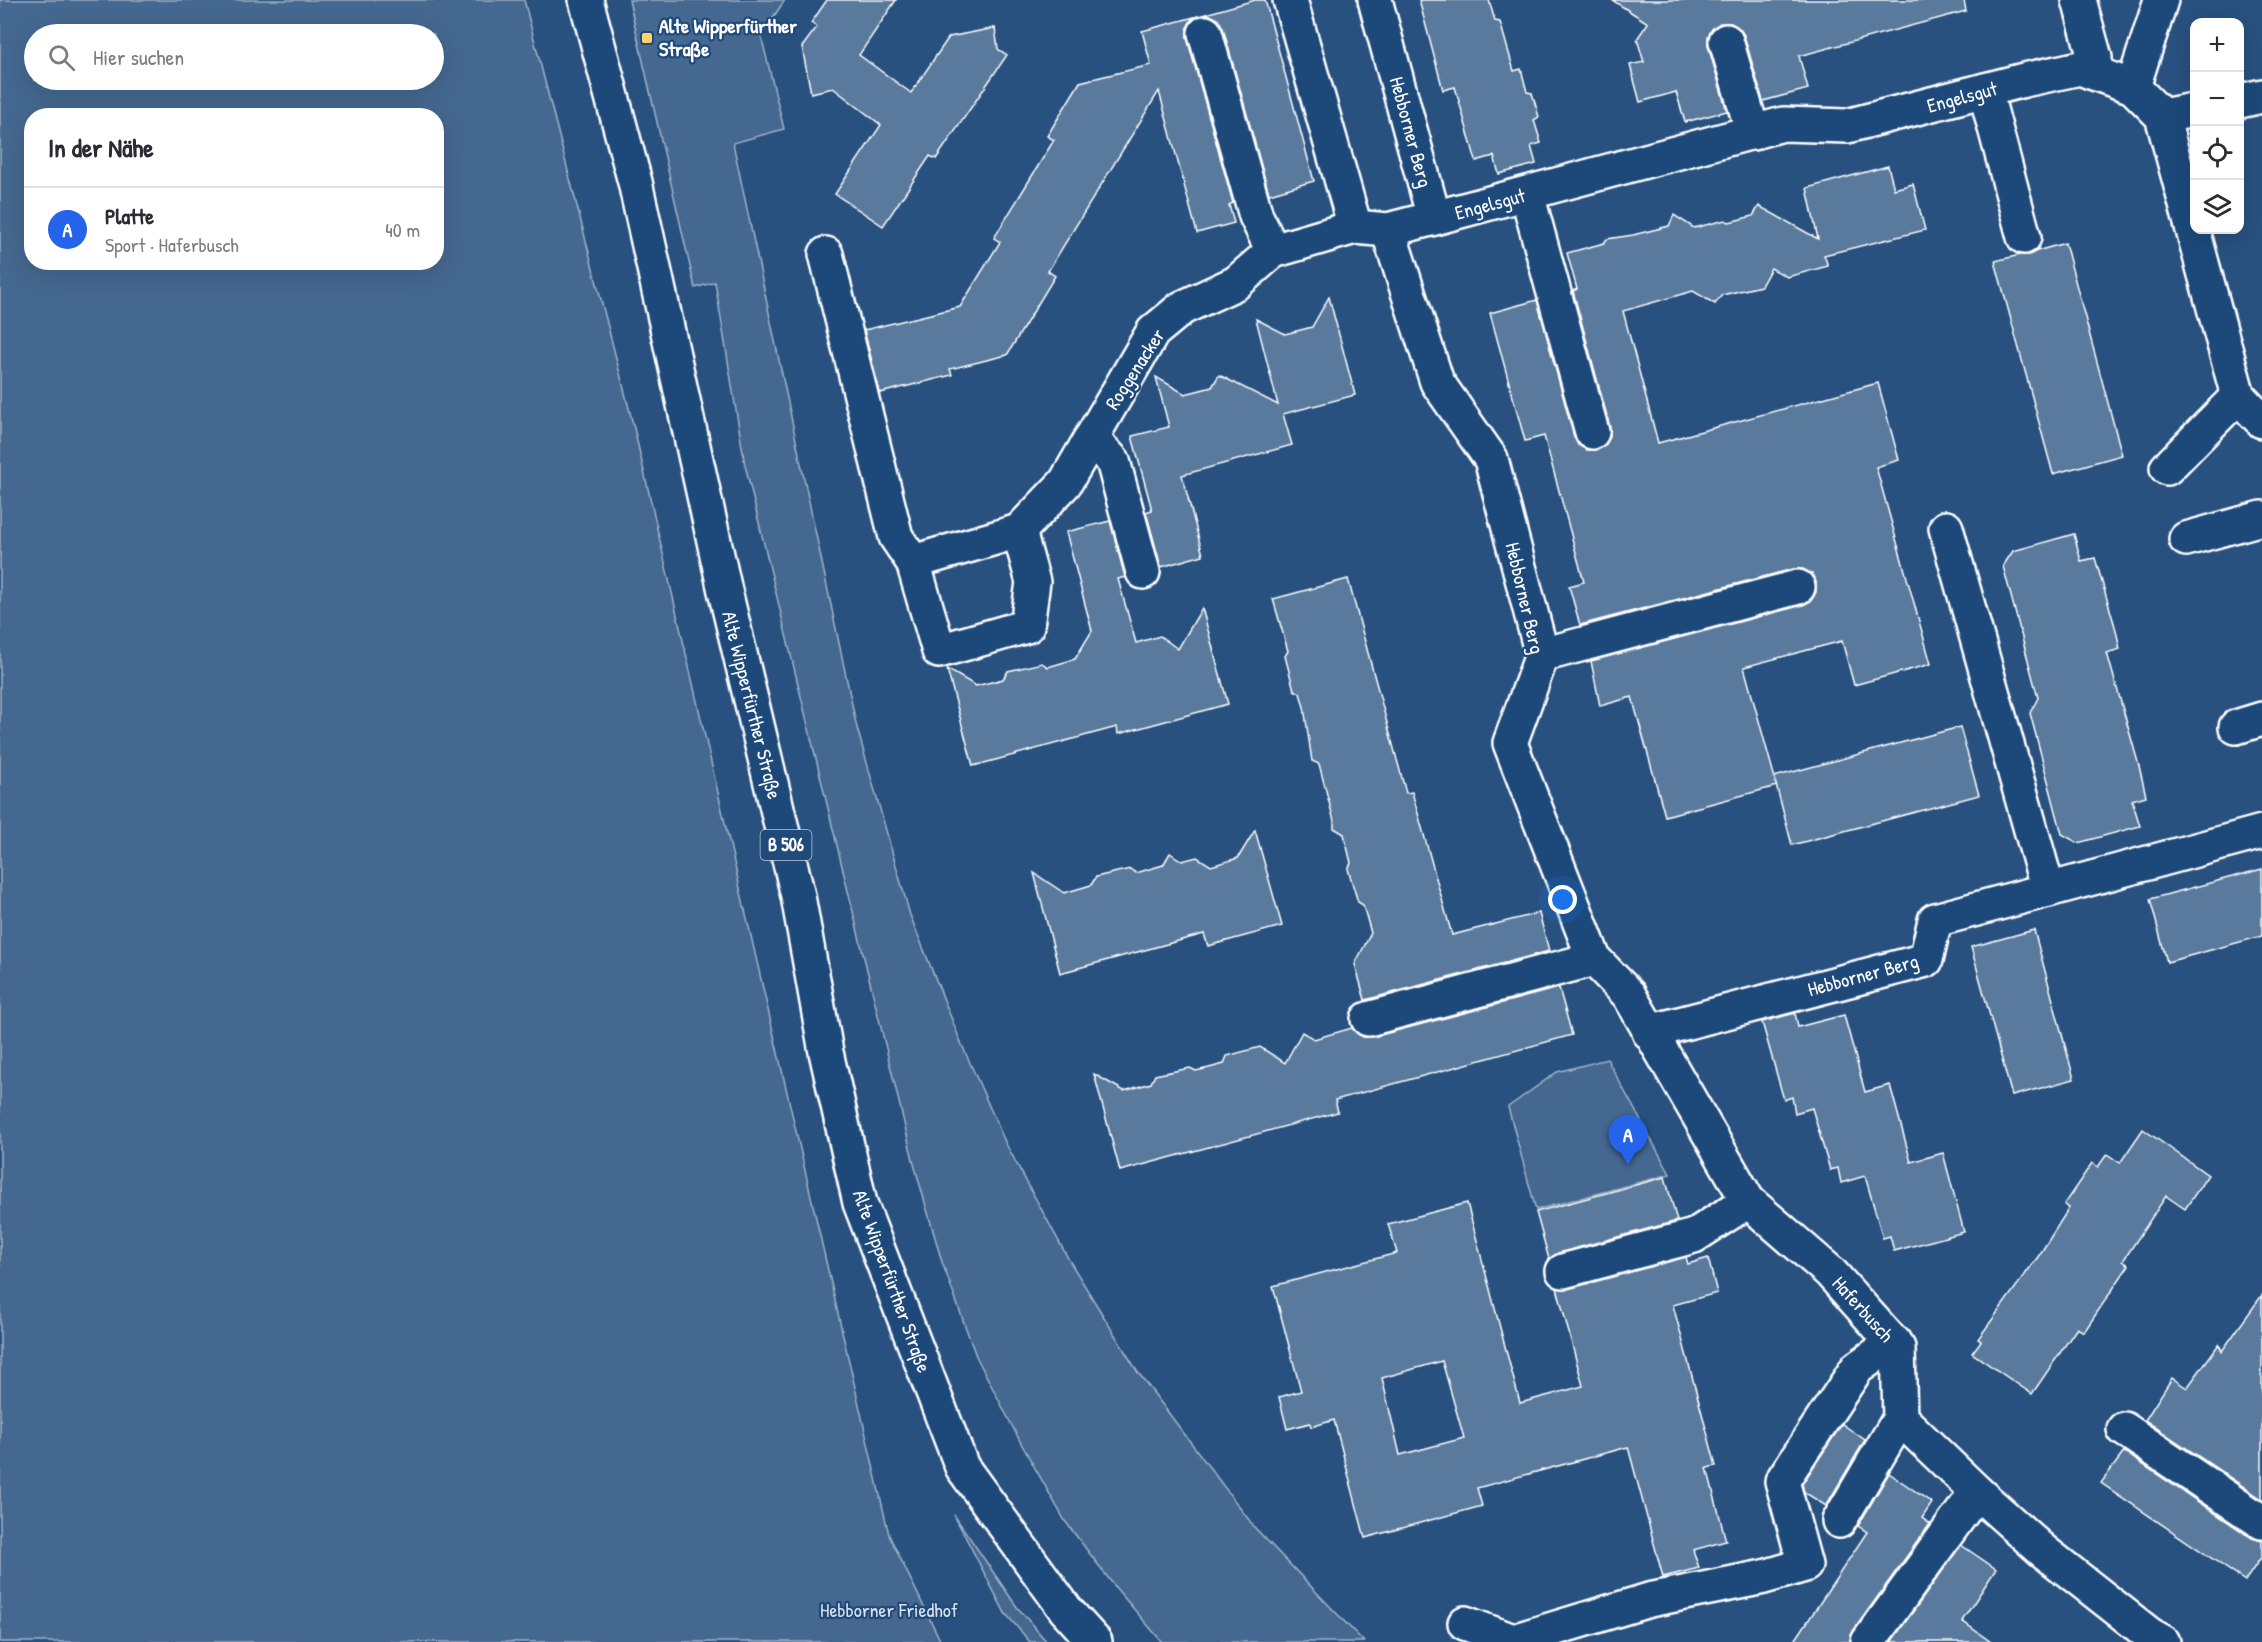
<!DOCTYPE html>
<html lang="de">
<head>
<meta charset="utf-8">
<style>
  body { margin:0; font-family:"Patrick Hand",sans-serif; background:#f2f2f3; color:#2b2b33 }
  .controls { position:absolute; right:18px; top:18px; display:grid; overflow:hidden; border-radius:12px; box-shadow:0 6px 24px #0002 }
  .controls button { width:54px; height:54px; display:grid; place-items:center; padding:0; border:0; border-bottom:2px solid #e1e1e2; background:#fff; color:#2b2b33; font:30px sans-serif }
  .you { position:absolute; left:1563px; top:900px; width:21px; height:21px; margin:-15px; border:4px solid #fff; border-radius:50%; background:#1a73e8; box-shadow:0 0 0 9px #1a73e833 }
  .badge { display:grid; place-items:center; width:39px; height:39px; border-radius:50%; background:#2563eb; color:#fff; font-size:20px; font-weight:700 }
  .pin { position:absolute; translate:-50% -50px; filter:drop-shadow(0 2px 3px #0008) }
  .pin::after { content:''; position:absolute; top:32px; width:21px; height:18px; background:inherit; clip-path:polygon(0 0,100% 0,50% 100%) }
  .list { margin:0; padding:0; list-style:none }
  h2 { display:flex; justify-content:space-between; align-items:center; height:78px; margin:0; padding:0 24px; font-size:26px }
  h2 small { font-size:20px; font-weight:400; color:#7c7c81 }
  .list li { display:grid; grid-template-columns:39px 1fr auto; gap:18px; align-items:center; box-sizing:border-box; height:84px; padding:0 24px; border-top:2px solid #e1e1e2 }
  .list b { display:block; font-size:22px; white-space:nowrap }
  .list p { margin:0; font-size:20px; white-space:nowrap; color:#7c7c81 }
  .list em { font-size:20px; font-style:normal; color:#7c7c81 }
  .icon { flex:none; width:33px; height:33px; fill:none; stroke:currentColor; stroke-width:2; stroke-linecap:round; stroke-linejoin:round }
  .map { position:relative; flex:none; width:2262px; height:1642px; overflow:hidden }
  .search { position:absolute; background:#fff; box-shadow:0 6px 24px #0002; left:24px; top:24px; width:420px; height:66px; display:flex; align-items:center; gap:15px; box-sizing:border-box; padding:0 21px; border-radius:33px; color:#7c7c81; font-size:22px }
  .panel { position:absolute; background:#fff; box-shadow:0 6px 24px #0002; left:24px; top:108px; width:420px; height:162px; border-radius:24px }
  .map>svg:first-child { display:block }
  .green { fill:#446890; stroke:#a2b4c8; stroke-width:1.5; fill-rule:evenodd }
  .building { fill:#5a7a9d; stroke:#fff; stroke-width:1.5; fill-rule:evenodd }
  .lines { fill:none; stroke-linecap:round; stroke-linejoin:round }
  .minor-casing { stroke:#fff; stroke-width:38 }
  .major-casing { stroke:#fff; stroke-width:38 }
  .minor { stroke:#1f4a7a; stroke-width:33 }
  .major { stroke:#1f4a7a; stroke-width:33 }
  .poi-dot { fill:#ffd166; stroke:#1f4a7a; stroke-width:2 }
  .labels { text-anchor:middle; stroke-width:4.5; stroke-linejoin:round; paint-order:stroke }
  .shield { fill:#1f4a7a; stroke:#bcc9d7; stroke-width:1.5 }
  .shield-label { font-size:18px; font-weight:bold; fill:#fff }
  .poi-label { font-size:20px; font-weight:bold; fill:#fff; stroke:#1f4a7a; text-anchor:start }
  .street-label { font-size:20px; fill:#fff; stroke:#1f4a7a }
  .park-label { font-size:20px; fill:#dae1e9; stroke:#1f4a7a }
</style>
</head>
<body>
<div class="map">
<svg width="2262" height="1642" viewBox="0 0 2262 1642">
  <rect width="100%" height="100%" fill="#28517f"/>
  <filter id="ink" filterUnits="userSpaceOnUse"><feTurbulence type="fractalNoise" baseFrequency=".0167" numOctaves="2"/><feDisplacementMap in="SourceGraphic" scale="12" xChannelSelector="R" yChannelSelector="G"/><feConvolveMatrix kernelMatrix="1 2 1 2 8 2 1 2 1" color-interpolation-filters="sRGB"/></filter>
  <g filter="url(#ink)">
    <g class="green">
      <path d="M0,0h524l110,428 255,1107 52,107h-941zM434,34v46h-400v-46zM32,116h404v146h-404z"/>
      <path d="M629,0h156l-24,35 23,94 -51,14 124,585 53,187 52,130 44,99 63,116 68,111 118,157 109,114h-202l-47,-55 -50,-66 -43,-76 -46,-89 -34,-94 -28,-98 -169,-699 -30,-183 -20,6z"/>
      <path d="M1607,1059l63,115 -134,36 -28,-103 49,-35z"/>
      <path d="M954,1515l63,92 30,35h-17l-25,-29z"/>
    </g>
    <g class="building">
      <path d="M827,0h69l-37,55 52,38 38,-56 46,-9 3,21 9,6 -71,104 -6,-3 -47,70 -48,-32 46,-69 -48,-37 -22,5 -9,-46 15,-20 -6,-4z"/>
      <path d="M1255,0h10l49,181 -45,13 -46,-166 -5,-9 -8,-4h-8z"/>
      <path d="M1419,0h70l6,21 5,1 14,49 7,-2 6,23 5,1 7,24 -5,3 7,23 -10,3 5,18 -37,10 -5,-18 -18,5 -21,-74 -12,3z"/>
      <path d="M1612,0h352l2,11 -167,45 9,33 -45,12 -19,-66 -5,-7 -8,-5h-11l-8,6 -4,7v10l19,65 -42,11 -9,-30 -36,10 -10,-37 14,-3 -7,-23 11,-16z"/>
      <path d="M1198,16l-7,4 -4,8v10l46,165 -4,2 5,18 -37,10 -38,-142 -111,180 7,5 -48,79 -57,14 2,6 -72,18 -16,-63 96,-23 40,-65 -6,-4 60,-98 -7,-4 33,-54 71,-17 -9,-34z"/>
      <path d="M1888,166l6,23 19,-5 12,46 -101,25 4,11 -41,11 -16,-9 -10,18 -39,9 -7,9 -22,-13 -70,20 35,132 220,-60 21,77 -23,7 55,197 -77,21 -12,-44 -98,26 33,119 -112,30 -33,-119 -32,9 -9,-45 212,-56 8,-4 5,-9v-10l-4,-8 -9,-5h-10l-213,56 -11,-39 15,-4 -40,-146 -19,5 -35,-128 47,-13 37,137 4,8 9,5h10l8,-4 5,-9v-10l-37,-136 4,-2 -10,-36 37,-10 3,-4 26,-4 36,-9 5,-11 20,13 31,-8 4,2 24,-6 6,-10 59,33 -11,-51z"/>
      <path d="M2065,243l57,212 -69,19 -58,-213 25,-6h9l8,-4z"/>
      <path d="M1329,297l26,98 -72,19 9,31 -110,30 21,80 -42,12 -15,-55 6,-2 -20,-74 37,-9 -13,-50 29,17 27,-7 7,-12 59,30 -22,-86 29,15 27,-7z"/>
      <path d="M1110,521l15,56 -7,2 18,64 24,-7 18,13 24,-41 26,96 -110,30 -1,-7 -144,39 -26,-97 29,17 27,-7 5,-8 34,-8 6,4 27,-8 17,-28 -26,-99z"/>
      <path d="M2074,534l7,27 14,-3 21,72 4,19 -13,4 32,113 7,30 -14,4 8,26 -62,17 -16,-9 -32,-121 8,-15 -35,-132 10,-15z"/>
      <path d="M1348,579l58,214 6,-1 40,143 87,-22 10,38 -184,49 -10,-36 16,-31 -8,-28 -5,-3 -10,-33 3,-6 -7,-29 -10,-6v-7l-15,-57 -7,-3 -8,-54 -4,-14 -6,-3 -9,-34 3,-5 -15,-52z"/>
      <path d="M1960,727l19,68 -187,50 -18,-68z"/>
      <path d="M1255,830l27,96 -74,20 -4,-12 -144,39 -26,-100 30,20 27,-8 5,-8 34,-8 6,4 27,-8 7,-12 12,8 15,-4 14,9 27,-8z"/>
      <path d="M2262,869v67l-95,26 -17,-63z"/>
      <path d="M2034,930l40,149 -62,17 -41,-149z"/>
      <path d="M1559,988l13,47 -237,65 3,12 -218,59 -26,-97 30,17 27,-8 4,-8 35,-7 6,3 13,-3 15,-4 3,-8 33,-9 25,16 17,-31 12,7 38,-11 11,9h10z"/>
      <path d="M1795,1013l3,14 46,-12 21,77 25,-7 21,77 32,-9 21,79 -70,19 -4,-15 -7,2 -18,-62 -24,7 -3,-15 -8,2 -18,-62 -17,5 -3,-16 -8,3 -22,-78z"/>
      <path d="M2143,1129l65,46 -23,34 -19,-13 -43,65 6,4 -45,67 -7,-4 -45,66 -60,-41 9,-12 -3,-2 62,-85 29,-46 -5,-4 28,-41 6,4 9,-13 13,9z"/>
      <path d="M1665,1177l12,44 -119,32 -9,6 -13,-47z"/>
      <path d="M1467,1203l53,200 63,-17 -26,-98 11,1 118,-32 2,7 20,-6 9,35 -44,12 43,161 -9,2 19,73 -33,9 6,18 -36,9 -35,-130 -151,41 5,18 -117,32 -31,-118 -23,7 -1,-4 -23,6 -8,-32 22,-6 -28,-105 124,-33 -9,-29zM1442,1361l22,77 -64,17 -18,-77z"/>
      <path d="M2262,1295v204l-117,-79 27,-42 15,10 32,-44 3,7z"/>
      <path d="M1842,1424l23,16 -39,66 -22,-14 -2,-8z"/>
      <path d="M2124,1452l128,86 10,3v15l-17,25 -144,-98z"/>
      <path d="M1889,1473l43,30 -10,15 8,6 -77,107 -3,11h-56l73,-110 -9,-6z"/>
      <path d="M1961,1545l35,24 -34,52 29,21h-100z"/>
    </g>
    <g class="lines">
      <g class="minor-casing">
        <g id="minor">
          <path d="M1290,0l65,227"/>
          <path d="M1375,0l59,218"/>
          <path d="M2079,0l16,58 -4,14"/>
          <path d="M1205,33l51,183 17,35"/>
          <path d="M1726,41l27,92"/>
          <path d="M2133,87l28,-87"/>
          <path d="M1985,90l39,147"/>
          <path d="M2240,101l22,-5"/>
          <path d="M2162,116l32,-6"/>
          <path d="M1527,194l65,238"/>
          <path d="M1388,230l49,152 54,77 51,196 -32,88 84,216 35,36 119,206 82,71 68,76 2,70 77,74 65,58 107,84 14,8"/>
          <path d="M826,254l70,283 17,25"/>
          <path d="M1091,438l22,23 30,111"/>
          <path d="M2167,468l71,-72"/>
          <path d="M1019,531l14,51 -6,44 -88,25 -26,-89 106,-31 46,-48 88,-151 29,-24 54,-25 37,-32 82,-24 33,3 46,-12 349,-94 64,2 177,-46 56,-12 53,19 29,29 76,280 24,25"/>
          <path d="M2186,539l76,-21"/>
          <path d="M1542,655l256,-68"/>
          <path d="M2236,727l26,-8"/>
          <path d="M2048,890l214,-58"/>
          <path d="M1368,1019l226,-60"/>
          <path d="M1649,1032l277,-72 9,-40 113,-30 -102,-362"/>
          <path d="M1563,1271l131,-35 54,-35"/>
          <path d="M2124,1429l138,93"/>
          <path d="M1839,1521l61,-103"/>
          <path d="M1465,1623l48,18 136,-41 115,-23 41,-12 -23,-84 75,-113 37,-26"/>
          <path d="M1868,1642l109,-150"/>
        </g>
      </g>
      <g class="major-casing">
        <path id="major" d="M586,0l49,182 90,409 73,305 28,156 34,151 102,264 104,143 29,32"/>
      </g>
      <use href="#minor" class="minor"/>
      <use href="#major" class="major"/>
    </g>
  </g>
  <rect class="poi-dot" x="641" y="32" width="12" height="12" rx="3"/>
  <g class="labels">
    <rect class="shield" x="760.5" y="830" width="51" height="30" rx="4.5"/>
    <g class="shield-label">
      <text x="786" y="851">B 506</text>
    </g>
    <g class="poi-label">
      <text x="659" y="33">Alte Wipperfürther<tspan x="659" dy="23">Straße</tspan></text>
    </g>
    <g class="street-label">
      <text transform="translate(1962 97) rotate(-15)" y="7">Engelsgut</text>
      <text transform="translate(1411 132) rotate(75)" y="7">Hebborner Berg</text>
      <text transform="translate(1490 204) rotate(-15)" y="7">Engelsgut</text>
      <text transform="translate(1135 369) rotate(-57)" y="7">Roggenacker</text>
      <text transform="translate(1525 598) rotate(77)" y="7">Hebborner Berg</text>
      <text transform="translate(752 705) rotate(76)" y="7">Alte Wipperfürther Straße</text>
      <text transform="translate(1863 975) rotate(-15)" y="7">Hebborner Berg</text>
      <text transform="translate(892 1281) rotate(70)" y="7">Alte Wipperfürther Straße</text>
      <text transform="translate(1863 1309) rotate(48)" y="7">Haferbusch</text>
    </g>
    <g class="park-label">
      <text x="889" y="1617">Hebborner Friedhof</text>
    </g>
  </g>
</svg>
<div class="controls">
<button>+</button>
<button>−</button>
<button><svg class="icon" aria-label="locate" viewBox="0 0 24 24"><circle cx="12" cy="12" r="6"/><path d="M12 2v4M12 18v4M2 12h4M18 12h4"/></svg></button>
<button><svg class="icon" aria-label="layers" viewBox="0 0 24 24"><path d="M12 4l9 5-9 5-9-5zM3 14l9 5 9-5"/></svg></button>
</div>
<div class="you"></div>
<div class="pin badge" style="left:1628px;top:1165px">A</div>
<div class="search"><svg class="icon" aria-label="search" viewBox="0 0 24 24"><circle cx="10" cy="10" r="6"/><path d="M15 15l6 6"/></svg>Hier suchen</div>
<section class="panel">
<h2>In der Nähe<small></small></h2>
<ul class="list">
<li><span class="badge">A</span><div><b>Platte</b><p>Sport · Haferbusch</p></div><em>40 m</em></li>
</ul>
</section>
</div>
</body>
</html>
